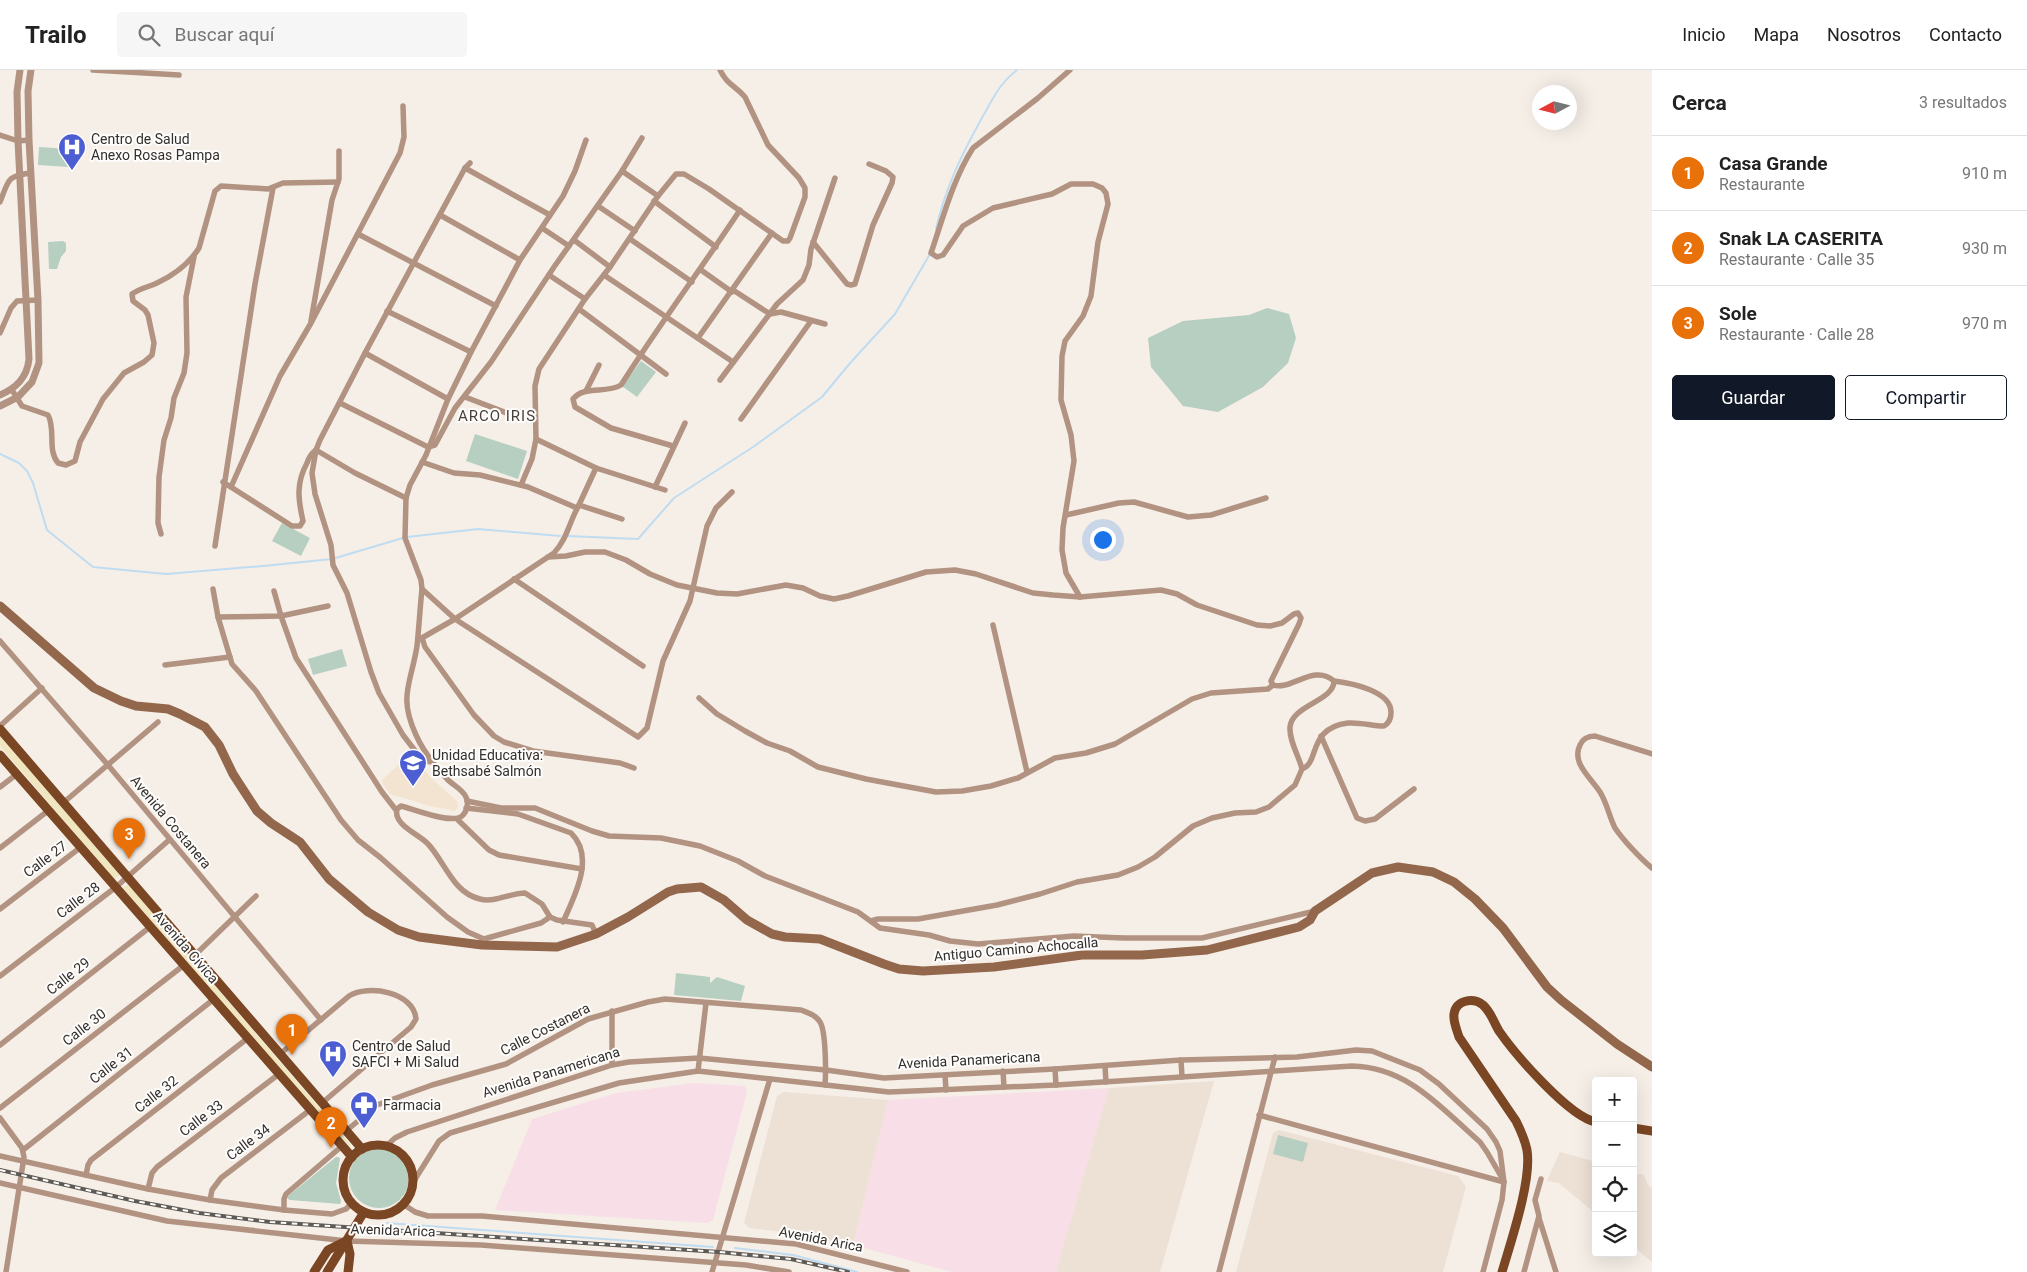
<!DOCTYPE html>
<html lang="es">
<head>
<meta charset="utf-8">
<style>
  body { margin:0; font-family:Roboto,sans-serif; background:#f6f6f6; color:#222 }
  .controls { position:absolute; right:15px; bottom:15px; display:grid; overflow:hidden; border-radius:5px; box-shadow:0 5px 20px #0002 }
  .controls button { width:45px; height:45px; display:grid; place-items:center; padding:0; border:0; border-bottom:1px solid #e0e0e0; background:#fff; color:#222; font:25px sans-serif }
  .compass { position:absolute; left:1532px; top:15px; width:45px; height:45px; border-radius:50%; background:#fff; box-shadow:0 5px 20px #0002; rotate:263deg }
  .you { position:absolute; left:1102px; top:469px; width:18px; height:18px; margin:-12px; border:4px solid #fff; border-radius:50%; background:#1a73e8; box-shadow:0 0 0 8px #1a73e833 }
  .badge { display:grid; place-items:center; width:32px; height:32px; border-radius:50%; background:#111827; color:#fff; font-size:16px; font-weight:700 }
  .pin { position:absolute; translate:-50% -41px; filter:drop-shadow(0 1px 2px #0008) }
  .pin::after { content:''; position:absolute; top:26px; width:18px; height:15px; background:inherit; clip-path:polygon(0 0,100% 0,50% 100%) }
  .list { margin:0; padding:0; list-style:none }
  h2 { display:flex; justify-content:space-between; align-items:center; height:65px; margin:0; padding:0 20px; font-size:21px }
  h2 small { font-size:16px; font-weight:400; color:#767676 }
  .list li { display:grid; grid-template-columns:32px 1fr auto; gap:15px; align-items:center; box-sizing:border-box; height:75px; padding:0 20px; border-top:1px solid #e0e0e0 }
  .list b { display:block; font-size:19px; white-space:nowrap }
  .list p { margin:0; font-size:16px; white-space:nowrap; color:#767676 }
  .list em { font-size:16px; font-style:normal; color:#767676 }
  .actions { display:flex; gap:10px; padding:15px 20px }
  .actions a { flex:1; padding:11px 0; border:1px solid #111827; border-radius:5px; text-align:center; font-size:18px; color:#111827 }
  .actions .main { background:#111827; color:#fff }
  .icon { flex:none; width:28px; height:28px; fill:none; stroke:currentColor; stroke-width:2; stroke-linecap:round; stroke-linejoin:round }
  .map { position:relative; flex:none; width:1652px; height:1202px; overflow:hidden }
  header { display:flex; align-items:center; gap:30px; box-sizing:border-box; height:70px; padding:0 25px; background:#fff; border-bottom:1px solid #e0e0e0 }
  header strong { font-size:24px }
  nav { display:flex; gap:28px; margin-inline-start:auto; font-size:18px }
  .search { width:350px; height:45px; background:#f6f6f6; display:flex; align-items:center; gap:12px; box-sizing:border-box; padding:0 18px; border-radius:5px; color:#767676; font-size:19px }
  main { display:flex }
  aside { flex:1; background:#fff }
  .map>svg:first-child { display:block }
  .commercial { fill:#f8dee7 }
  .built { fill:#ede0d5 }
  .education { fill:#f3e4d1 }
  .green { fill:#b6cfc1 }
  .sand { fill:#f0e7c1 }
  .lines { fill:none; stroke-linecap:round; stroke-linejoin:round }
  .stream { stroke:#c0dcf1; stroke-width:2 }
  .minor { stroke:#b29381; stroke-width:5.5 }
  .tertiary { stroke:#b29381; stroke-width:7 }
  .secondary { stroke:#93674c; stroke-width:9 }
  .primary { stroke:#7b4624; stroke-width:9 }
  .rail-casing { stroke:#5e5a56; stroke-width:4 }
  .rail { stroke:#fefdfc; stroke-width:2; stroke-dasharray:5.5; stroke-linecap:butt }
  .labels { text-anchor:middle; stroke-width:4; stroke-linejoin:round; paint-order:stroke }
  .poi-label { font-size:14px; fill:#322f2c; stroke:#fefdfc; text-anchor:start }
  .street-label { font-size:14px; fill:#322f2c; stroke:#fefdfc }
  .neighbourhood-label { font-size:15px; letter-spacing:1px; fill:#46413b; stroke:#fefdfc }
</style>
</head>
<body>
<header>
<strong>Trailo</strong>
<div class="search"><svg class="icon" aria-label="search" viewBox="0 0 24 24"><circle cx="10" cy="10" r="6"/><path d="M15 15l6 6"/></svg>Buscar aquí</div>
<nav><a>Inicio</a><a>Mapa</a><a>Nosotros</a><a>Contacto</a></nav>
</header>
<main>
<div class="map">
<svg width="1652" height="1202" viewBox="0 0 1652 1202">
  <rect width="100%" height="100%" fill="#f6efe8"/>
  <g class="commercial">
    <path d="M694,1013l51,3 2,6 -34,128 -6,3 -212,-13 37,-91 84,-26z"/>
    <path d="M1109,1018l-53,184h-104l-99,-27 35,-145z"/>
  </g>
  <g class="built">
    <path d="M1214,1011l-54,191h-104l53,-184z"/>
    <path d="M784,1022l104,8 -35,145 -63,-12 -41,-5 -5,-5 33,-127z"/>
    <path d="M1279,1060l179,46 8,11 -23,85h-207l37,-139z"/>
    <path d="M1560,1082l36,10v52l-37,-31 -12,-2z"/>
    <path d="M1633,1104h10l7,14h2v74l-19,-16z"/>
  </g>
  <path class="education" d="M411,683l20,25 26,23 1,6 -3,4 -25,-5 -40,-12 -9,-13z"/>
  <g class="green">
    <path d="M39,77l31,2 -1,18 -31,-2z"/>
    <path d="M63,171l3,2v8l-5,6 -4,12h-8l-1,-27z"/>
    <path d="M1267,238l22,6 7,24 -8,25 -25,24 -45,25 -35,-6 -32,-39 -3,-29 35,-17 66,-6z"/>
    <path d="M641,291l15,11 -19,25 -15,-11z"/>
    <path d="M475,364l52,17 -9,28 -52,-18z"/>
    <path d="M282,453l28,15 -9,18 -29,-15z"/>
    <path d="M342,579l5,17 -34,9 -5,-16z"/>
    <path d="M676,903l34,4v6l7,-6 28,9 -4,15 -67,-6z"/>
    <path d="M1278,1065l30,8 -5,19 -30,-8z"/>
    <circle cx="379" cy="1108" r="30"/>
    <path d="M336,1087h3l1,2 -4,24 5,18 -1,3 -50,-4 -2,-1v-3z"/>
  </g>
  <g class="sand">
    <path d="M0,666l120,139 -6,4 -114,-133z"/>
    <path d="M128,814l223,261 -5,4 -223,-261z"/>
  </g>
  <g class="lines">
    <g class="stream">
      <path d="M936,159c9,-41 27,-77 47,-113 11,-19 16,-32 34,-46"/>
      <path d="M0,384l19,9 8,8 6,12 14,47 46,37 73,7 97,-8 69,-7 71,-21"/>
      <path d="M568,466l70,3 36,-41 79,-51 69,-50 29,-35 44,-48 35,-60"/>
      <path d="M407,467l71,-8 82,7"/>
      <path d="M387,1153l326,24"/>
      <path d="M735,1178l58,7 64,17"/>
    </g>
    <g class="minor">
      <path d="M93,0l86,5"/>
      <path d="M1070,0l-32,28 -65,50c-20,31 -30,70 -42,105l6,4 6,-2 20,-29 30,-18 59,-14 19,-10h22l9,4 4,5 2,11 -10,38 -7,54 -8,20 -18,25 -3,15 -1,44 10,35 3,26 -11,67 -1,22 4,23 14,24"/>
      <path d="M0,65l18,6 11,-1"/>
      <path d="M586,70l-11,31 -12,25 -43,64 -49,92 -23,47 -22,56 -16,30 -4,13 -1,40 16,42 1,9c-2,19 -3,38 -5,57 -6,38 -19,50 -1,89 7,16 19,31 31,44 6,6 16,11 19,18 3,6 1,14 -3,18 -8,11 -50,-6 -62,-9l-4,3c-4,16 22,25 31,35 17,18 25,49 52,55 15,4 30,-6 45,-6l17,11 8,13 7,3 35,5 4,9"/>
      <path d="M465,98l85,47"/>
      <path d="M622,101l36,25"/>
      <path d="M654,131l62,46"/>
      <path d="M0,132c9,-22 6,-26 31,-29"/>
      <path d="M598,136l37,25"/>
      <path d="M440,145l80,45"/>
      <path d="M542,158l27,18"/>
      <path d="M358,164l138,72"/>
      <path d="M630,169l62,43"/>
      <path d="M574,170l36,27"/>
      <path d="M813,172l34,42 4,1 4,-1 18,-59 19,-42 1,-6 -7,-6 -17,-7"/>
      <path d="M701,200l31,22"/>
      <path d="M549,205l36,24"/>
      <path d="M604,205l129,87"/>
      <path d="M733,220l37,24 11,-2 44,12"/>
      <path d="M579,239l87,65"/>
      <path d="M387,241l84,41"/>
      <path d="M311,251l21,-121 7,-21v-28"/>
      <path d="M0,263l11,-25 6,-7 21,-1"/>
      <path d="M698,268l74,-105"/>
      <path d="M365,283l83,46"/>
      <path d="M720,310l57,-76 26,-24 6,-15 2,-16 24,-71"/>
      <path d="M12,320l10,16 26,9c8,14 -1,35 10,48l8,2 9,-4 5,-19 23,-43 21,-26 20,-11 8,-7 2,-12 -6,-28 -3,-5 -12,-9 -1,-7c8,-6 17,-7 25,-11 17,-8 32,-19 42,-35l16,-57 6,-5 47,3 15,-6 55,-1"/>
      <path d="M586,321l13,-26"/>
      <path d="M465,327l52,20"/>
      <path d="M340,333l88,44 7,-2 20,-37 36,-46 63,-95 68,-96 20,-33"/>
      <path d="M741,349l70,-98"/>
      <path d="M536,369l60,29 69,22"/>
      <path d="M673,376l-62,-18 -36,-21 -2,-8c11,-14 33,-5 48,-14 38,-60 80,-116 119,-175"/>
      <path d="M422,392l32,11 26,2 48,12 49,21"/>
      <path d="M223,412l69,44h8l3,-5c-5,-22 -7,-38 4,-58 2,-6 5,-10 9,-13l39,23 51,25"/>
      <path d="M521,415l11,-26 4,-20 -1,-53 4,-17 46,-70 25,-32 48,-71 18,-22h8l25,15 74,52h5l2,-3 15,-41v-9l-6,-10 -31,-33 -23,-48c-10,-12 -17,-11 -25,-27"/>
      <path d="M231,417l49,-111 31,-53 89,-170 4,-16 -1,-31"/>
      <path d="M655,417l30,-64"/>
      <path d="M579,435l43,14"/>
      <path d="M1066,445l53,-12 15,-1 54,15 23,-2 55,-17"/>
      <path d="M161,464l-3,-11 1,-46 5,-37 7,-22 3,-20 10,-25 3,-20 -1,-56 8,-40"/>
      <path d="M215,476l40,-262 18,-96"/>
      <path d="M548,487l18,-1 19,-4h20l21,8 24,14 27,11 40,8 20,1 49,-9 17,3 17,8 14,3 14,-3 78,-24 29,-2 21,4 57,19 20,2 27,2 81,-7 16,4 20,11 60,20 13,1 12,-3 12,-9 4,-1 3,5 -2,6 -28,57 2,4c18,6 41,-22 61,-4 0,20 -42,24 -44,46 -1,14 9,29 12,42l-7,16 -26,22 -13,5 -21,1 -23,5 -19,8 -38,31 -17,10 -20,8 -41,7 -37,12 -43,11 -79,14h-40l-7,2"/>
      <path d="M514,509l129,87"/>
      <path d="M213,519l5,28 14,47 24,27 85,129 17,20 23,18 66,59 21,15 16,7"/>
      <path d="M422,519l33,30 183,118 9,-9 16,-67 27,-60 17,-75 9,-18 16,-16"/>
      <path d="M274,521l7,25 15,42 86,134 14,18"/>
      <path d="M218,547l63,-1 47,-10"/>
      <path d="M993,555l34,147"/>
      <path d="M422,568l3,9 49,68 20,21 10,6 29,9 87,12 14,5"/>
      <path d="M420,569l35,-20 99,-66c13,-14 15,-30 24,-46 6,-13 12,-26 18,-39"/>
      <path d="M0,571l108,124 213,255"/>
      <path d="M165,595l65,-8"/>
      <path d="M699,628l18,16 28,17 22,12 23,8 28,16 48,12 70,13 26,-1 29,-5 27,-8 37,-20 31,-5 29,-9 77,-45 19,-6 57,-4 5,-4"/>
      <path d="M0,656l42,-38"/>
      <path d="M1321,666l36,82 8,3 10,-2 39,-30"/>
      <path d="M1652,684l-57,-18c-7,0 -12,2 -15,9 -9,18 11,33 20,47 7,11 9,24 15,36 8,12 26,31 37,40"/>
      <path d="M433,692l-10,-1 -20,-26 -24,-42 -8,-21 -24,-79 -14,-28 -2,-20 -16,-51 -3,-21 4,-23 4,-10 45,-87 100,-185 5,-5"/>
      <path d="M1302,699c18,-6 5,-41 46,-46 13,-1 24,3 36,3 5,-3 7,-7 7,-13 1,-22 -40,-30 -57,-32"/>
      <path d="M0,717l17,-13"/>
      <path d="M467,731l34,7h34l57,23 17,5 52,2 39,8 38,15 27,15 93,36 22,16 49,7 21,6 28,3 96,-8 50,2h78l113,-27"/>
      <path d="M63,733l95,-81"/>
      <path d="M466,738l52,6 53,19c25,24 3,64 -8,89"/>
      <path d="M457,749l32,31 10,5 83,14"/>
      <path d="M0,778l49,-38"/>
      <path d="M0,839l81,-62"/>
      <path d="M483,871l1,-2 57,-16 9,-6"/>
      <path d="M195,885l61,-59"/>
      <path d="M0,906l116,-89 53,-47"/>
      <path d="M612,941v54"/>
      <path d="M0,975l150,-118"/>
      <path d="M280,984l69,-58c19,-12 65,-4 67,23l-5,8 -89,76"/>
      <path d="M1181,990l1,17"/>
      <path d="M1105,996l1,16"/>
      <path d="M1055,999l1,16"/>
      <path d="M698,1001l8,-68"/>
      <path d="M1003,1001l1,16"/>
      <path d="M945,1005l1,15"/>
      <path d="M0,1038l184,-143"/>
      <path d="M1259,1045l245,67"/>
      <path d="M0,1048l22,30 2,9 -18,115"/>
      <path d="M346,1061l31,-26 55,-20 74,-21 82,-45 60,-17 17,-3 136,11c8,3 15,5 19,12 6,9 6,51 5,63"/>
      <path d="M386,1076l9,-8 12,-6 205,-67 17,-3 70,-4 127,12 58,8 171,-9 126,-9 116,-3 59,-7 16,1 48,19 19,14 48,45 9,13 4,9 4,31 -2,18 -19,72"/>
      <path d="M23,1080l191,-151"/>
      <path d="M0,1086l148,33 62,11 74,10 48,4 14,-5 6,-6"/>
      <path d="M86,1105l2,-10 3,-5 157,-122"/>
      <path d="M0,1113l167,38 180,20 134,4 265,20 43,7"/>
      <path d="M412,1114l27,-43 11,-8 169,-50 79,-12 191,21 167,-7 296,-19c56,1 89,42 128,76l7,10 15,26"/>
      <path d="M148,1119l4,-16 5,-6 122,-93"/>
      <path d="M210,1130l2,-10 9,-12 89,-68"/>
      <path d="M403,1134l12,8 13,4h54l314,28 111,28"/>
      <path d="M284,1140v-11l2,-5 56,-48"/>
      <path d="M1539,1148l17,54"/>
      <path d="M712,1202l58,-193"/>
      <path d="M1219,1202l56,-215"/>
      <path d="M1524,1202l15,-56 -4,-16 6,-21"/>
    </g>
    <g class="tertiary">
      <path d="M0,325c16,-7 27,-17 29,-36l-11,-218 -1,-49 3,-22"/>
      <path d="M0,336l18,-9 14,-15 7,-19 -1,-63 -9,-160 -1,-49 3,-21"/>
    </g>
    <path class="secondary" d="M0,536l94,82 27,13 15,5 32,3 12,5 25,13 14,18 14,29 24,37 14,12 29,19 29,37 39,33 30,18 21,7 63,8 75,2 39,-13 32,-17 40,-25 9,-3 24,-2 23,13 23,20 25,14 13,3 35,2 64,25 15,5 24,2 71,-4 88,-12h60l65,-5 92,-23 11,-7 5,-9 57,-38 26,-6 35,5 21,10 21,17 28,29 44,59 14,13 56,44 35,23"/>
    <g class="primary">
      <path d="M0,659l362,420"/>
      <path d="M0,685l352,402"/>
      <path d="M1633,1058l19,3"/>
      <circle cx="378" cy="1110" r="35"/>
      <path d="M347,1171l3,13 -2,18"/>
      <path d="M314,1202l14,-22 18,-9"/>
      <path d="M327,1202l37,-60"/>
      <path d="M1502,1202c9,-31 30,-92 25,-122 -2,-10 -6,-19 -11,-29l-57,-84c-2,-7 -6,-15 -5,-23 2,-14 19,-17 29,-9 8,7 11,18 16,26 16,23 70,86 97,91"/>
    </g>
    <g class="rail-casing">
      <path id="rail" d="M0,1100l135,31 64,12 71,9 449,30 72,7 57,13"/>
    </g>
    <use href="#rail" class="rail"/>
  </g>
  <defs>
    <g id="hospital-pin" transform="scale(1.4375)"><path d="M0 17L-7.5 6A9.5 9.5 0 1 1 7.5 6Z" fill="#4d5dd2" stroke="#fefdfc"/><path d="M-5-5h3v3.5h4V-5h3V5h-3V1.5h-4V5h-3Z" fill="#fff"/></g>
    <g id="school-pin" transform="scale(1.4375)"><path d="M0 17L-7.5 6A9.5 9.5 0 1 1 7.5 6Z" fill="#4d5dd2" stroke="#fefdfc"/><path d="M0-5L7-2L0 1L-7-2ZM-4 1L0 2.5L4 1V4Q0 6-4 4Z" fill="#fff"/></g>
    <g id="pharmacy-pin" transform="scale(1.4375)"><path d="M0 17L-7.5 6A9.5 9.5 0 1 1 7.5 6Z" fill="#4d5dd2" stroke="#fefdfc"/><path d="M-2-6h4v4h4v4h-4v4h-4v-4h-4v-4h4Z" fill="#fff"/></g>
  </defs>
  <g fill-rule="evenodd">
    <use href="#hospital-pin" x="72" y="77"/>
    <use href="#school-pin" x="413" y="693"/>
    <use href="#hospital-pin" x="333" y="984"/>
    <use href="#pharmacy-pin" x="364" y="1035"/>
  </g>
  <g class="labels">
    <g class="poi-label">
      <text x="91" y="74">Centro de Salud<tspan x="91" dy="16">Anexo Rosas Pampa</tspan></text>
      <text x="432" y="690">Unidad Educativa:<tspan x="432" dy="16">Bethsabé Salmón</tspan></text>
      <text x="352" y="981">Centro de Salud<tspan x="352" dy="16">SAFCI + Mi Salud</tspan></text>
      <text x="383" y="1040">Farmacia</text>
    </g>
    <g class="street-label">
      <text transform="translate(171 752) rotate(50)" y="5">Avenida Costanera</text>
      <text transform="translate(45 789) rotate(-37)" y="5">Calle 27</text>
      <text transform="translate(78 830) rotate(-37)" y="5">Calle 28</text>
      <text transform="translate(186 877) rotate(49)" y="5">Avenida Cívica</text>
      <text transform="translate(1016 879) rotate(-5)" y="5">Antiguo Camino Achocalla</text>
      <text transform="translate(68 906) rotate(-38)" y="5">Calle 29</text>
      <text transform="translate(84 957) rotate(-38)" y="5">Calle 30</text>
      <text transform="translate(545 959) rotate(-27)" y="5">Calle Costanera</text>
      <text transform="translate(969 990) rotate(-3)" y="5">Avenida Panamericana</text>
      <text transform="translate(111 995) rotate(-38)" y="5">Calle 31</text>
      <text transform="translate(551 1002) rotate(-17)" y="5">Avenida Panamericana</text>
      <text transform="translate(156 1024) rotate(-38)" y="5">Calle 32</text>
      <text transform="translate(201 1048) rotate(-37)" y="5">Calle 33</text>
      <text transform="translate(248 1072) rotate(-37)" y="5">Calle 34</text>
      <text transform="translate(393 1160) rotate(2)" y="5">Avenida Arica</text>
      <text transform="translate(821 1169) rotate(11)" y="5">Avenida Arica</text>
    </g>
    <g class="neighbourhood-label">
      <text x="497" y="351">ARCO IRIS</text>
    </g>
  </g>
</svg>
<div class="controls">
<button>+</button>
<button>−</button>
<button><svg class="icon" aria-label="locate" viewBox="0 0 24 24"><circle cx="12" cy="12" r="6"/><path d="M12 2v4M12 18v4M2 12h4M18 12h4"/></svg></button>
<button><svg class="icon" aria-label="layers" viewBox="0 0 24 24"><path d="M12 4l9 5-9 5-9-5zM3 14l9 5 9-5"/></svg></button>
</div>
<svg class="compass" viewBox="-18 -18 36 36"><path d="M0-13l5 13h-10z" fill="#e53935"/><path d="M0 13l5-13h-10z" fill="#767676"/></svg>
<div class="you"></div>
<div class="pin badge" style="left:292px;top:985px;background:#e8710a">1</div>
<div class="pin badge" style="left:331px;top:1078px;background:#e8710a">2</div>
<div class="pin badge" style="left:129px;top:789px;background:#e8710a">3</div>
</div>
<aside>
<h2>Cerca<small>3 resultados</small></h2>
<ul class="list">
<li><span class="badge" style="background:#e8710a">1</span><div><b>Casa Grande</b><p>Restaurante</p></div><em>910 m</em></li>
<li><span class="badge" style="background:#e8710a">2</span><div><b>Snak LA CASERITA</b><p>Restaurante · Calle 35</p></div><em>930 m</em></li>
<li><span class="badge" style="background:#e8710a">3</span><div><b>Sole</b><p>Restaurante · Calle 28</p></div><em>970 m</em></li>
</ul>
<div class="actions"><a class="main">Guardar</a><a>Compartir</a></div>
</aside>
</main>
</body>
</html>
